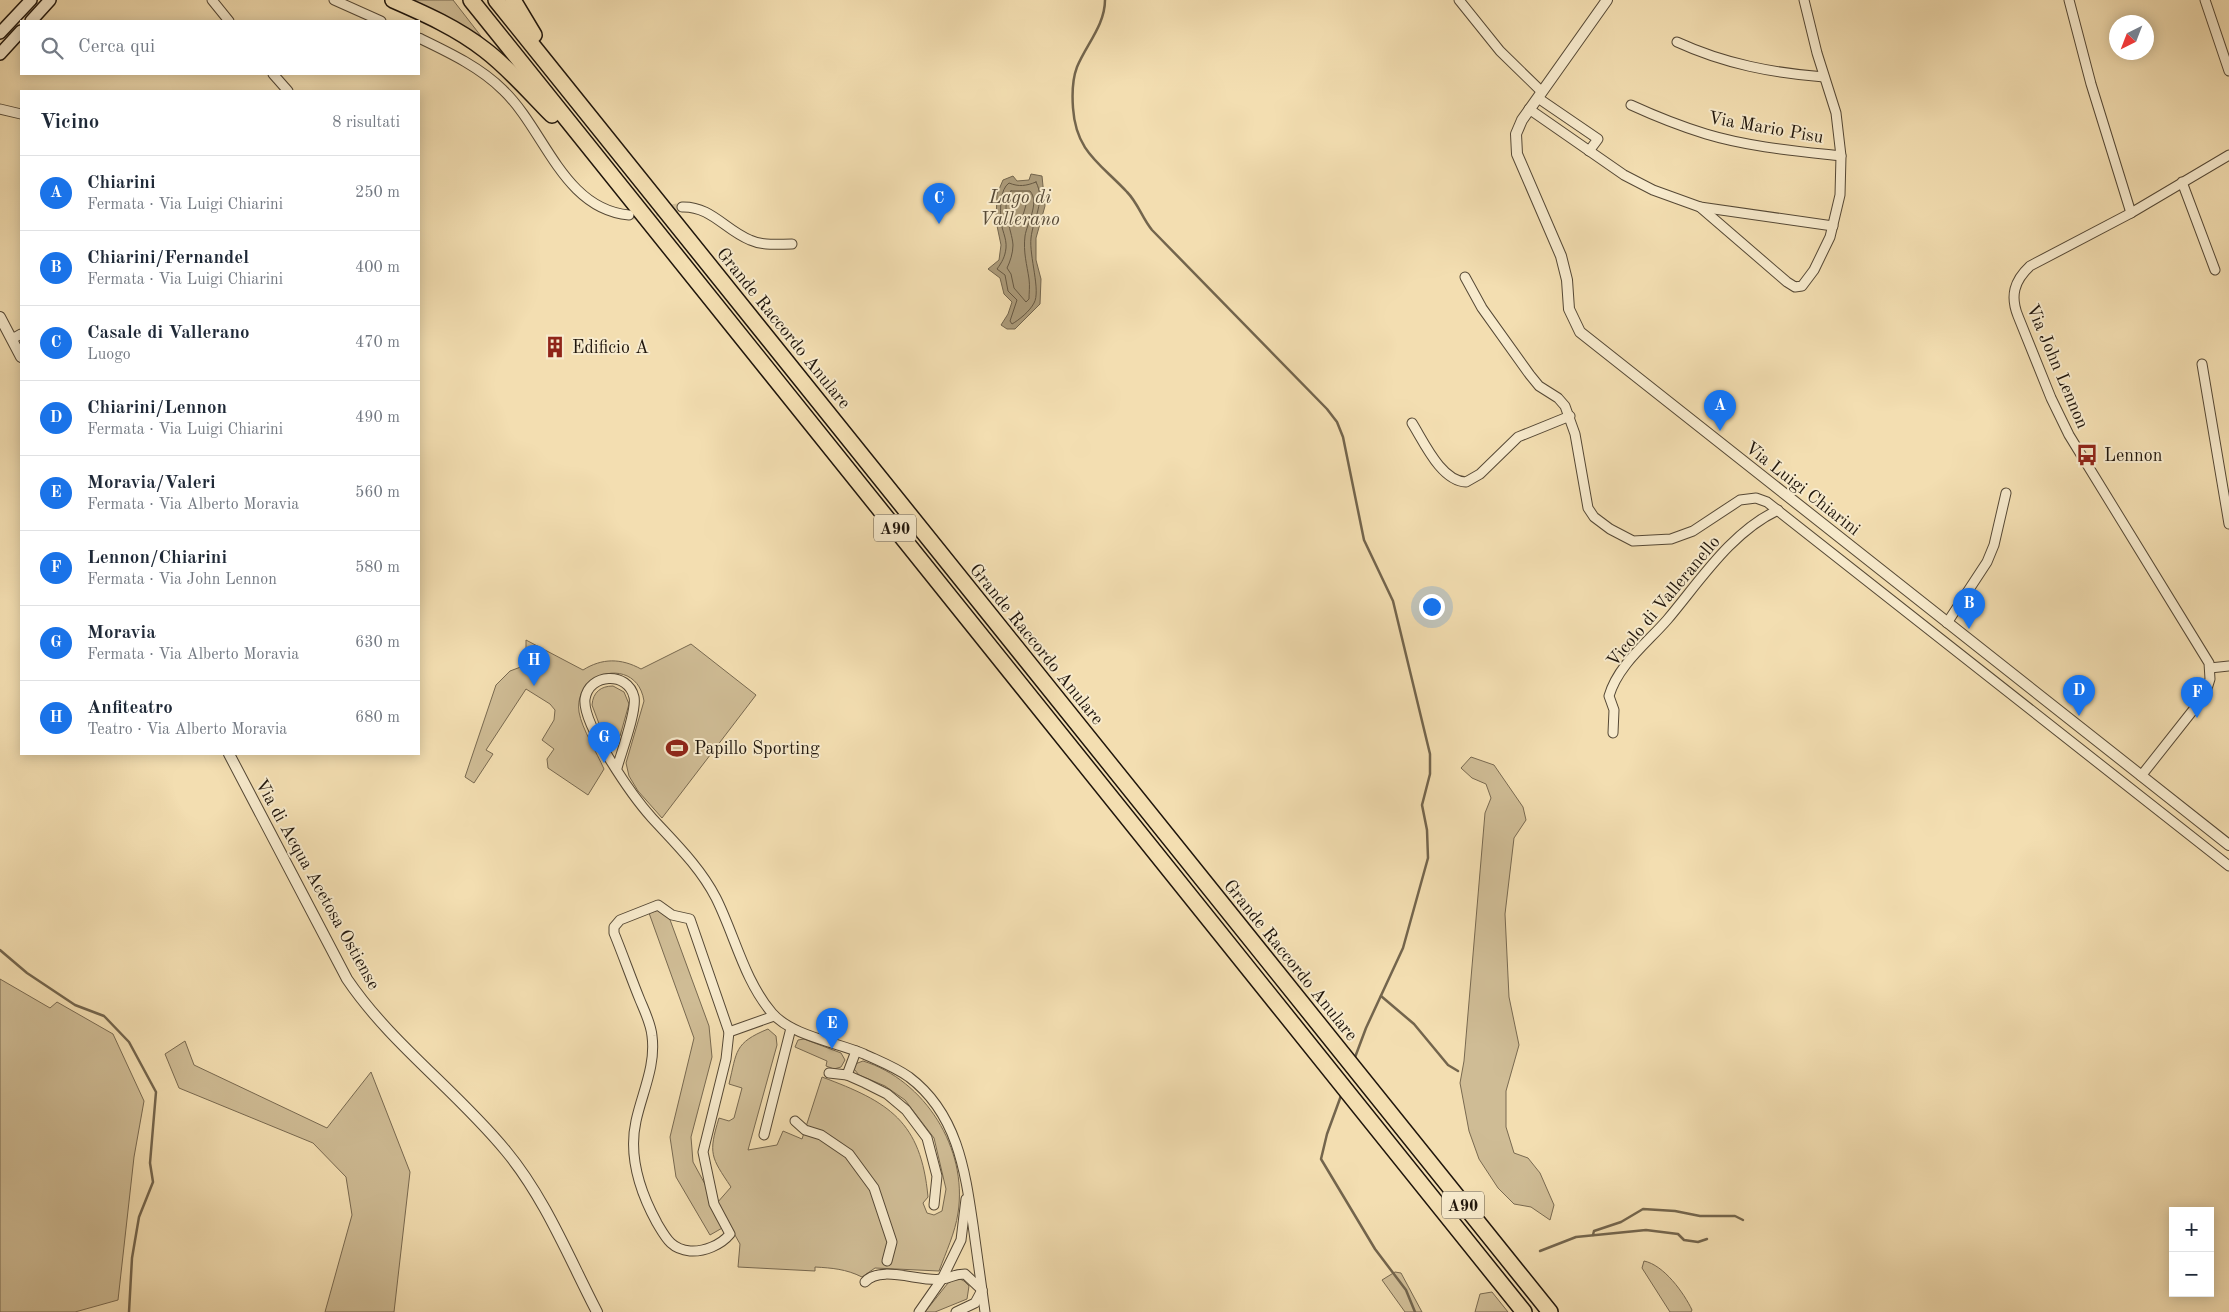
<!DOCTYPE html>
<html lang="it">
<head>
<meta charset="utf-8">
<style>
  body { margin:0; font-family:"Old Standard TT",serif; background:#f2f2f3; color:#1f2937 }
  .controls { position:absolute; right:15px; bottom:15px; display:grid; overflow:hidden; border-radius:0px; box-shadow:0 2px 12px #0003 }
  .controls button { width:45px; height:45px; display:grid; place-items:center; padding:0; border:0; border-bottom:1px solid #e0e1e3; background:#fff; color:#1f2937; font:25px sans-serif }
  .compass { position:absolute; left:2109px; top:15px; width:45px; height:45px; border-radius:50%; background:#fff; box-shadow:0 2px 12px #0003; rotate:222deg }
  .you { position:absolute; left:1431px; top:606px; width:18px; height:18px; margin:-12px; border:4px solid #fff; border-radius:50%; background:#1a73e8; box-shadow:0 0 0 8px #1a73e833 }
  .badge { display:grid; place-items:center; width:32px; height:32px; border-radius:50%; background:#1a73e8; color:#fff; font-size:16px; font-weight:700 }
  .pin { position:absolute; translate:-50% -41px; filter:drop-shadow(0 1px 2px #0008) }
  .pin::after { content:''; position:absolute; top:26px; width:18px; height:15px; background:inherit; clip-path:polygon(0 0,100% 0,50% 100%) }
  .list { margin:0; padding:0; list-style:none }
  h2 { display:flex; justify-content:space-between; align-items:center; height:65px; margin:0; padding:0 20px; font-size:21px }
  h2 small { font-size:16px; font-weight:400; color:#747a83 }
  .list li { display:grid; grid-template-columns:32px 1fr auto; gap:15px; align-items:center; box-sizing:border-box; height:75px; padding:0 20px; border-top:1px solid #e0e1e3 }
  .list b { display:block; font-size:19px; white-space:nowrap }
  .list p { margin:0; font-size:16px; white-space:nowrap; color:#747a83 }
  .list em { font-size:16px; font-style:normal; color:#747a83 }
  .icon { flex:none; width:28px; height:28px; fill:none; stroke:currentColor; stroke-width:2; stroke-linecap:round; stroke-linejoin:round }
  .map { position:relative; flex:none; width:2229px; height:1312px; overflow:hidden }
  .search { position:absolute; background:#fff; box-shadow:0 2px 12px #0003; left:20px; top:20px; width:400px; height:55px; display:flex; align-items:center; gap:12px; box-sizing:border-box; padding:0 18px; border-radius:0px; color:#747a83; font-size:19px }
  .panel { position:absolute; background:#fff; box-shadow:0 2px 12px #0003; left:20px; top:90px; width:400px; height:665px; border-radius:0px }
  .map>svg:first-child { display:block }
  .green { fill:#cfbc95; stroke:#786950 }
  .water { fill:#ab9a79; stroke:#73654d }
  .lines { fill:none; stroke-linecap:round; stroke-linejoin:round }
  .shore { stroke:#665842; stroke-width:1 }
  .stream { stroke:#73654d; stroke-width:2.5 }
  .minor-tunnel { stroke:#d3c098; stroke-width:9; stroke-dasharray:9 4.5; stroke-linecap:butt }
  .minor-casing { stroke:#554835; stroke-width:11 }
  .tertiary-casing { stroke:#554835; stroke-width:12 }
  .secondary-casing { stroke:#20160c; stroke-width:14 }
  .motorway-casing { stroke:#20160c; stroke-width:18 }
  .minor { stroke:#f7eacc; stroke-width:9 }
  .tertiary { stroke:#f7eacc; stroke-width:10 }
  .secondary { stroke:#f7eacc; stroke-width:11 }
  .motorway { stroke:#f3deb1; stroke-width:15 }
  .labels { text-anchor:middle; stroke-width:4; stroke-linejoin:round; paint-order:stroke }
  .shield { fill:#f7eacc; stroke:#605646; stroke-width:1 }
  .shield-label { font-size:16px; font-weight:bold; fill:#20160c }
  .street-label { font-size:18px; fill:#20160c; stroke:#f7eacc }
  .poi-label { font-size:18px; fill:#20160c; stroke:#f7eacc; text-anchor:start }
  .water-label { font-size:19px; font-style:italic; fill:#584b38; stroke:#f7eacc }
</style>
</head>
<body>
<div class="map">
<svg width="2229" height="1312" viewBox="0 0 2229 1312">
  <rect width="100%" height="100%" fill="#f3deb1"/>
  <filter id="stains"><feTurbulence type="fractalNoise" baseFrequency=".004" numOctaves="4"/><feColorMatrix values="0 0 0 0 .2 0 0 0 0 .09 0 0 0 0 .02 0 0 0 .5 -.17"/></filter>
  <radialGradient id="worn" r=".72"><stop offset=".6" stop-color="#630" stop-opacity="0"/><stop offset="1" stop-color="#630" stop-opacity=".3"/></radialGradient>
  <g class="green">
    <path d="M404,0h49l31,40 -21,-13z"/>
    <path d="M526,640l57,30c19,-12 38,-12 58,-1l50,-25 65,51 -94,123 -24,-27 -9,-15 -3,-13 18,-62c-7,-46 -71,-30 -65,11 3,17 18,41 25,57l-16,26 -40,-27 -1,-9 7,-10 -12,-9 12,-20 1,-10 -5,-6 -24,-15 -40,61 7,4 -19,29 -9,-6 31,-92 14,-14 16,-6z"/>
    <path d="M613,686l11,6 5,12 -9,32 -8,5 -8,-4 -12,-32c1,-13 9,-19 21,-19z"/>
    <path d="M1471,757l23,8 29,42 3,13 -12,18 -9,76 4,83 10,48 -13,46v36l8,26 14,5 12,15 14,32 -4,15 -19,-13 -17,-3 -16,-16 -19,-29 -10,-28 -9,-48 4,-22 21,-248 6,-15 -5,-14 -14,-6 -11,-10z"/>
    <path d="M659,910l10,7 40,109 3,31 -21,80 2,25 13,24 3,15 15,26 -14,8 -34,-58 -6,-40 24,-99 -45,-125z"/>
    <path d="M0,979l50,29 7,-6 56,32 31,67 -10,56 -16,143 -43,12h-75z"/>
    <path d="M768,1029l8,7 1,9 -29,105 29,-5 6,-14 19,8 20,-62c67,25 99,44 106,120l-5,6 4,10 7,2 8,-4 4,-22 -12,-51 -29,-38 -20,-14 -26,-11 -5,-6 1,-5 8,-3c62,19 105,88 95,152 -3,20 -12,39 -19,58l-64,-3 -13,9c-16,-8 -30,-9 -47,-10v4l-77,-4 2,-23 -23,-41 14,-16c-20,-30 -23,-33 -12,-69l10,3 5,-3 8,-30 -13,-4c8,-33 5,-41 39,-55z"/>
    <path d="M804,1039l37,14 4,7 -4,7 -7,2 -8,-3 1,-5 -32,-14 3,-7z"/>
    <path d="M185,1041l9,24 133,63 44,-56 39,100 -16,140h-69l27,-97 -6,-38 -33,-34 -134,-55 -14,-34z"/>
    <path d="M1644,1261c20,4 40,32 48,49l-1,2h-21l-28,-44z"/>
    <path d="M1395,1272l6,1 21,39h-17l-23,-32z"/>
    <path d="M958,1278l6,3 5,5 -2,13 -32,13h-10l23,-29z"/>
    <path d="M1492,1292l16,20h-33l5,-18z"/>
  </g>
  <path class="water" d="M1031,174l11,2 3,30 -9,32v22l5,19 -1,25 -25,25h-8l-6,-4 7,-11 4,-12 -8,-8 -4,-16 -12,-9 11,-9 2,-15 -5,-24 1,-27 6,-14 10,-4 4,5 12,-1z"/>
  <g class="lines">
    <g class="shore">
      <path d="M1036,182c10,19 -3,37 -5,56 -2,18 10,53 3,65 -4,8 -15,17 -22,21l-2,-3 7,-21 -9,-9 -3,-16 -8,-6c5,-7 8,-12 9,-21 1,-10 -5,-19 -5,-28 -1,-11 -1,-31 8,-37 10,4 17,3 27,-1z"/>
      <path d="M1011,191h19c10,12 -3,32 -5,45 -2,16 2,29 4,43 1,7 0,14 0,20l-3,3 -12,-14 -3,-14 -4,-6c3,-6 6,-15 6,-23 -1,-16 -14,-38 -2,-54z"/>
      <path d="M1017,200h7l2,5 -6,20 -2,1 -4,-7z"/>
    </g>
    <g class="stream">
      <path d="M1105,0c0,25 -19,45 -28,67 -5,13 -5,27 -4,41 3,44 27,55 54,84 11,11 15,26 25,38l175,179 10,13 6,15 21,103 29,61 37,153v20l-8,31 5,25 1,28 -25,90 -37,80 -12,32"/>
      <path d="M0,950l27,23 48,32 29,11 25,26 27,50 -6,71 3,19 -14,35 -7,41 -3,54"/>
      <path d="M1381,996l33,28 34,41 10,6"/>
      <path d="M1342,1093l-15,41 -6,25 54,90 31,41 9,22"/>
      <path d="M1593,1235l1,-4 27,-9 22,-13 32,2 25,5h35l8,4"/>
      <path d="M1540,1251l36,-14 70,-7 32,4 6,6 14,2 9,-3"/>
    </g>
    <path class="minor-tunnel" d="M629,215h11l42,-8"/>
    <g class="minor-casing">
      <g id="minor">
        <path d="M212,0l17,21"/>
        <path d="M334,0l47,21"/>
        <path d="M1459,0l41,51 42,41"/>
        <path d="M2069,0l22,84 40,129"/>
        <path d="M2205,0l24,71"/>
        <path d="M419,38c29,14 61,29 84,52 42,40 60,119 126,125"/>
        <path d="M1677,42c48,22 96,31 147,35"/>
        <path d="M273,74l15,17"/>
        <path d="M1538,98l60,41 -9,12"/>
        <path d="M1631,105c24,11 49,21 75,29 43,13 90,17 135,22"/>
        <path d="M0,109l21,5"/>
        <path d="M1529,109l95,66 29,15 47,17 87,75 8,5 7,-1 12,-16 16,-33 10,-42 1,-39 -5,-43 -19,-60 -13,-53"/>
        <path d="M2182,182l33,88"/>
        <path d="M682,207c29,-1 43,23 68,33 13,6 28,4 42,4"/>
        <path d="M1700,207l133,19"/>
        <path d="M1465,277l17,31 48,67 9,11 19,12 7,8 10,28 13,74 6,9 16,12 23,12 38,-2 22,-8 47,-31 16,-2 11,4 462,364"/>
        <path d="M12,339l9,-5"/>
        <path d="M2202,364l27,160"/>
        <path d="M1412,423c12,19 29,58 54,59l14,-8 38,-37 52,-21"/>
        <path d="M1947,623l40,-61 7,-17 12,-52"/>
        <path d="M2210,668l19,-2"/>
        <path d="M1613,733l1,-23 -5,-14c9,-31 38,-53 58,-76 33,-39 64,-88 111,-110"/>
        <path d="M617,768c4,-15 20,-57 17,-71 -6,-26 -45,-24 -49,2 -3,26 49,99 67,119 23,25 48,49 64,80 19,38 28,82 56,115 20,23 64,29 92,41 15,7 31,13 45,23 48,36 56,93 64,148 4,29 8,58 12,87"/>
        <path d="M2141,776l64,-81 5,-16 -1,-16 -140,-228 -18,-37 -33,-82c-8,-20 -4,-35 12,-50l101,-53 98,-58"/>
        <path d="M658,905l14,10 18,4 39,113 -3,27 -23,93 11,52 16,30c-9,11 -26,18 -40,17 -19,-2 -24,-13 -33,-28 -17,-31 -29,-66 -21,-102 6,-28 20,-55 16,-85 -1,-12 -7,-24 -12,-36 -9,-22 -17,-45 -26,-67v-6l6,-7z"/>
        <path d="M729,1032l45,-16"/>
        <path d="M829,1073l18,2 18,8 22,11 19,16 21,28 10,38 -3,29"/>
        <path d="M847,1075l9,-24"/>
        <path d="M795,1121l10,9 16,5 28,19 25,34 18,54 -5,19"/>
        <path d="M764,1135l27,-107"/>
        <path d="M865,1282c15,-18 57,1 77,-3 9,-1 11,-5 23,-5l17,16"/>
        <path d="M919,1312l23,-33 19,-39 5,-41"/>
        <path d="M956,1312l19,-9 7,-13"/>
      </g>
    </g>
    <g class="tertiary-casing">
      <g id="tertiary">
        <path d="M1607,0l-85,120 -6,14 1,20 44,102 6,24 2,29 11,23 649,513"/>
        <path d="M0,317l21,40"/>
        <path d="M229,754l118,225c44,65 109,111 159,172 39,47 63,107 91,161"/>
      </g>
    </g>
    <g class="secondary-casing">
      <g id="secondary">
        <path d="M31,21l19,-21"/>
        <path d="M0,33l31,-33"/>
        <path d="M0,54l21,-23"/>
      </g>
    </g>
    <g class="motorway-casing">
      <g id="motorway">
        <path d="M393,0c32,14 64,28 92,50 25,19 45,43 67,65"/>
        <path d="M471,0l1053,1312"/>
        <path d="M496,0l1054,1312"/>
        <path d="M513,0l21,35"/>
      </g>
    </g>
    <use href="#minor" class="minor"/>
    <use href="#tertiary" class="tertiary"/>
    <use href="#secondary" class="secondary"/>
    <use href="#motorway" class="motorway"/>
  </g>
  <defs>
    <g id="building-bare" transform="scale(1.725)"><path d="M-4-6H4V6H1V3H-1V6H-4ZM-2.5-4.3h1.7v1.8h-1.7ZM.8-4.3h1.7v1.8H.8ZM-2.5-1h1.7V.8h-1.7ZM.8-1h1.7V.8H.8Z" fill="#8f2418" stroke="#f7eacc" stroke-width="2.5" paint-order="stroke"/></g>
    <g id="bus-bare" transform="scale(1.725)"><path d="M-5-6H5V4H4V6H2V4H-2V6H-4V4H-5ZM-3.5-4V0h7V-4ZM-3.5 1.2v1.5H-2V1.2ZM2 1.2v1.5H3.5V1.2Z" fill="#8f2418" stroke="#f7eacc" stroke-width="2.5" paint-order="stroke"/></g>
    <g id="stadium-bare" transform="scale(1.725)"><path d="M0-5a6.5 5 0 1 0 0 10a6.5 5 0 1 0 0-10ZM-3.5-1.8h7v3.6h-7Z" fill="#8f2418" stroke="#f7eacc" stroke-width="2.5" paint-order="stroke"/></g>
  </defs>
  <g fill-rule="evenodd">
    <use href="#building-bare" x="555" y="347"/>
    <use href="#bus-bare" x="2087" y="455"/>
    <use href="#stadium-bare" x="677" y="748"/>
  </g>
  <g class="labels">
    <g class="shield">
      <rect x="874" y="514.5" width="42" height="27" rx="4"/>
      <rect x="1442" y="1191.5" width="42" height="27" rx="4"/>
    </g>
    <g class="shield-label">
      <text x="895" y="534">A90</text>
      <text x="1463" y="1211">A90</text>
    </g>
    <g class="street-label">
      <text transform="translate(1766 127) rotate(10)" y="6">Via Mario Pisu</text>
      <text transform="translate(784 328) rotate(51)" y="6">Grande Raccordo Anulare</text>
      <text transform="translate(2058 366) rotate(67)" y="6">Via John Lennon</text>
      <text transform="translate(1803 488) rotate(38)" y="6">Via Luigi Chiarini</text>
      <text transform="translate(1663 601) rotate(-50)" y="6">Vicolo di Valleranello</text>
      <text transform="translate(1037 644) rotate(51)" y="6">Grande Raccordo Anulare</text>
      <text transform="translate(318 884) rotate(61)" y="6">Via di Acqua Acetosa Ostiense</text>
      <text transform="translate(1291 960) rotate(51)" y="6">Grande Raccordo Anulare</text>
    </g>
    <g class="poi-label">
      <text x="572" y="353">Edificio A</text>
      <text x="2104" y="461">Lennon</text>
      <text x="694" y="754">Papillo Sporting</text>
    </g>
    <g class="water-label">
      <text x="1020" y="203">Lago di<tspan x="1020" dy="22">Vallerano</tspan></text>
    </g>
  </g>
  <rect width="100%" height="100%" filter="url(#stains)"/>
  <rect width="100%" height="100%" fill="url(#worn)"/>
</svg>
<div class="controls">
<button>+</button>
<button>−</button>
</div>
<svg class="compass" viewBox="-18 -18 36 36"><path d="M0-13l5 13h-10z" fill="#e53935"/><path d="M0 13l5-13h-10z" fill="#747a83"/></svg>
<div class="you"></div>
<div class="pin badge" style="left:1720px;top:431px">A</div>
<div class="pin badge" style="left:1969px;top:629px">B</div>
<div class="pin badge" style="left:939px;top:224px">C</div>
<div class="pin badge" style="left:2079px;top:716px">D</div>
<div class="pin badge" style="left:832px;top:1049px">E</div>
<div class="pin badge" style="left:2197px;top:718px">F</div>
<div class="pin badge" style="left:604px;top:763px">G</div>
<div class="pin badge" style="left:534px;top:686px">H</div>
<div class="search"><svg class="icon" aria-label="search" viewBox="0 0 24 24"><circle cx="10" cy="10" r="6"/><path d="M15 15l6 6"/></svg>Cerca qui</div>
<section class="panel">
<h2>Vicino<small>8 risultati</small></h2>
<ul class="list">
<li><span class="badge">A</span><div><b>Chiarini</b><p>Fermata · Via Luigi Chiarini</p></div><em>250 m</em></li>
<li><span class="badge">B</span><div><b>Chiarini/Fernandel</b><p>Fermata · Via Luigi Chiarini</p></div><em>400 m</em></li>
<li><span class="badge">C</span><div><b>Casale di Vallerano</b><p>Luogo</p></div><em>470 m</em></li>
<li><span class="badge">D</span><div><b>Chiarini/Lennon</b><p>Fermata · Via Luigi Chiarini</p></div><em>490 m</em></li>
<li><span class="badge">E</span><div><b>Moravia/Valeri</b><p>Fermata · Via Alberto Moravia</p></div><em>560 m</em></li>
<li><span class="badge">F</span><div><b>Lennon/Chiarini</b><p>Fermata · Via John Lennon</p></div><em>580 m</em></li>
<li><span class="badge">G</span><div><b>Moravia</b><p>Fermata · Via Alberto Moravia</p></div><em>630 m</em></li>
<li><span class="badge">H</span><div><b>Anfiteatro</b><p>Teatro · Via Alberto Moravia</p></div><em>680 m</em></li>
</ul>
</section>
</div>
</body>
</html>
